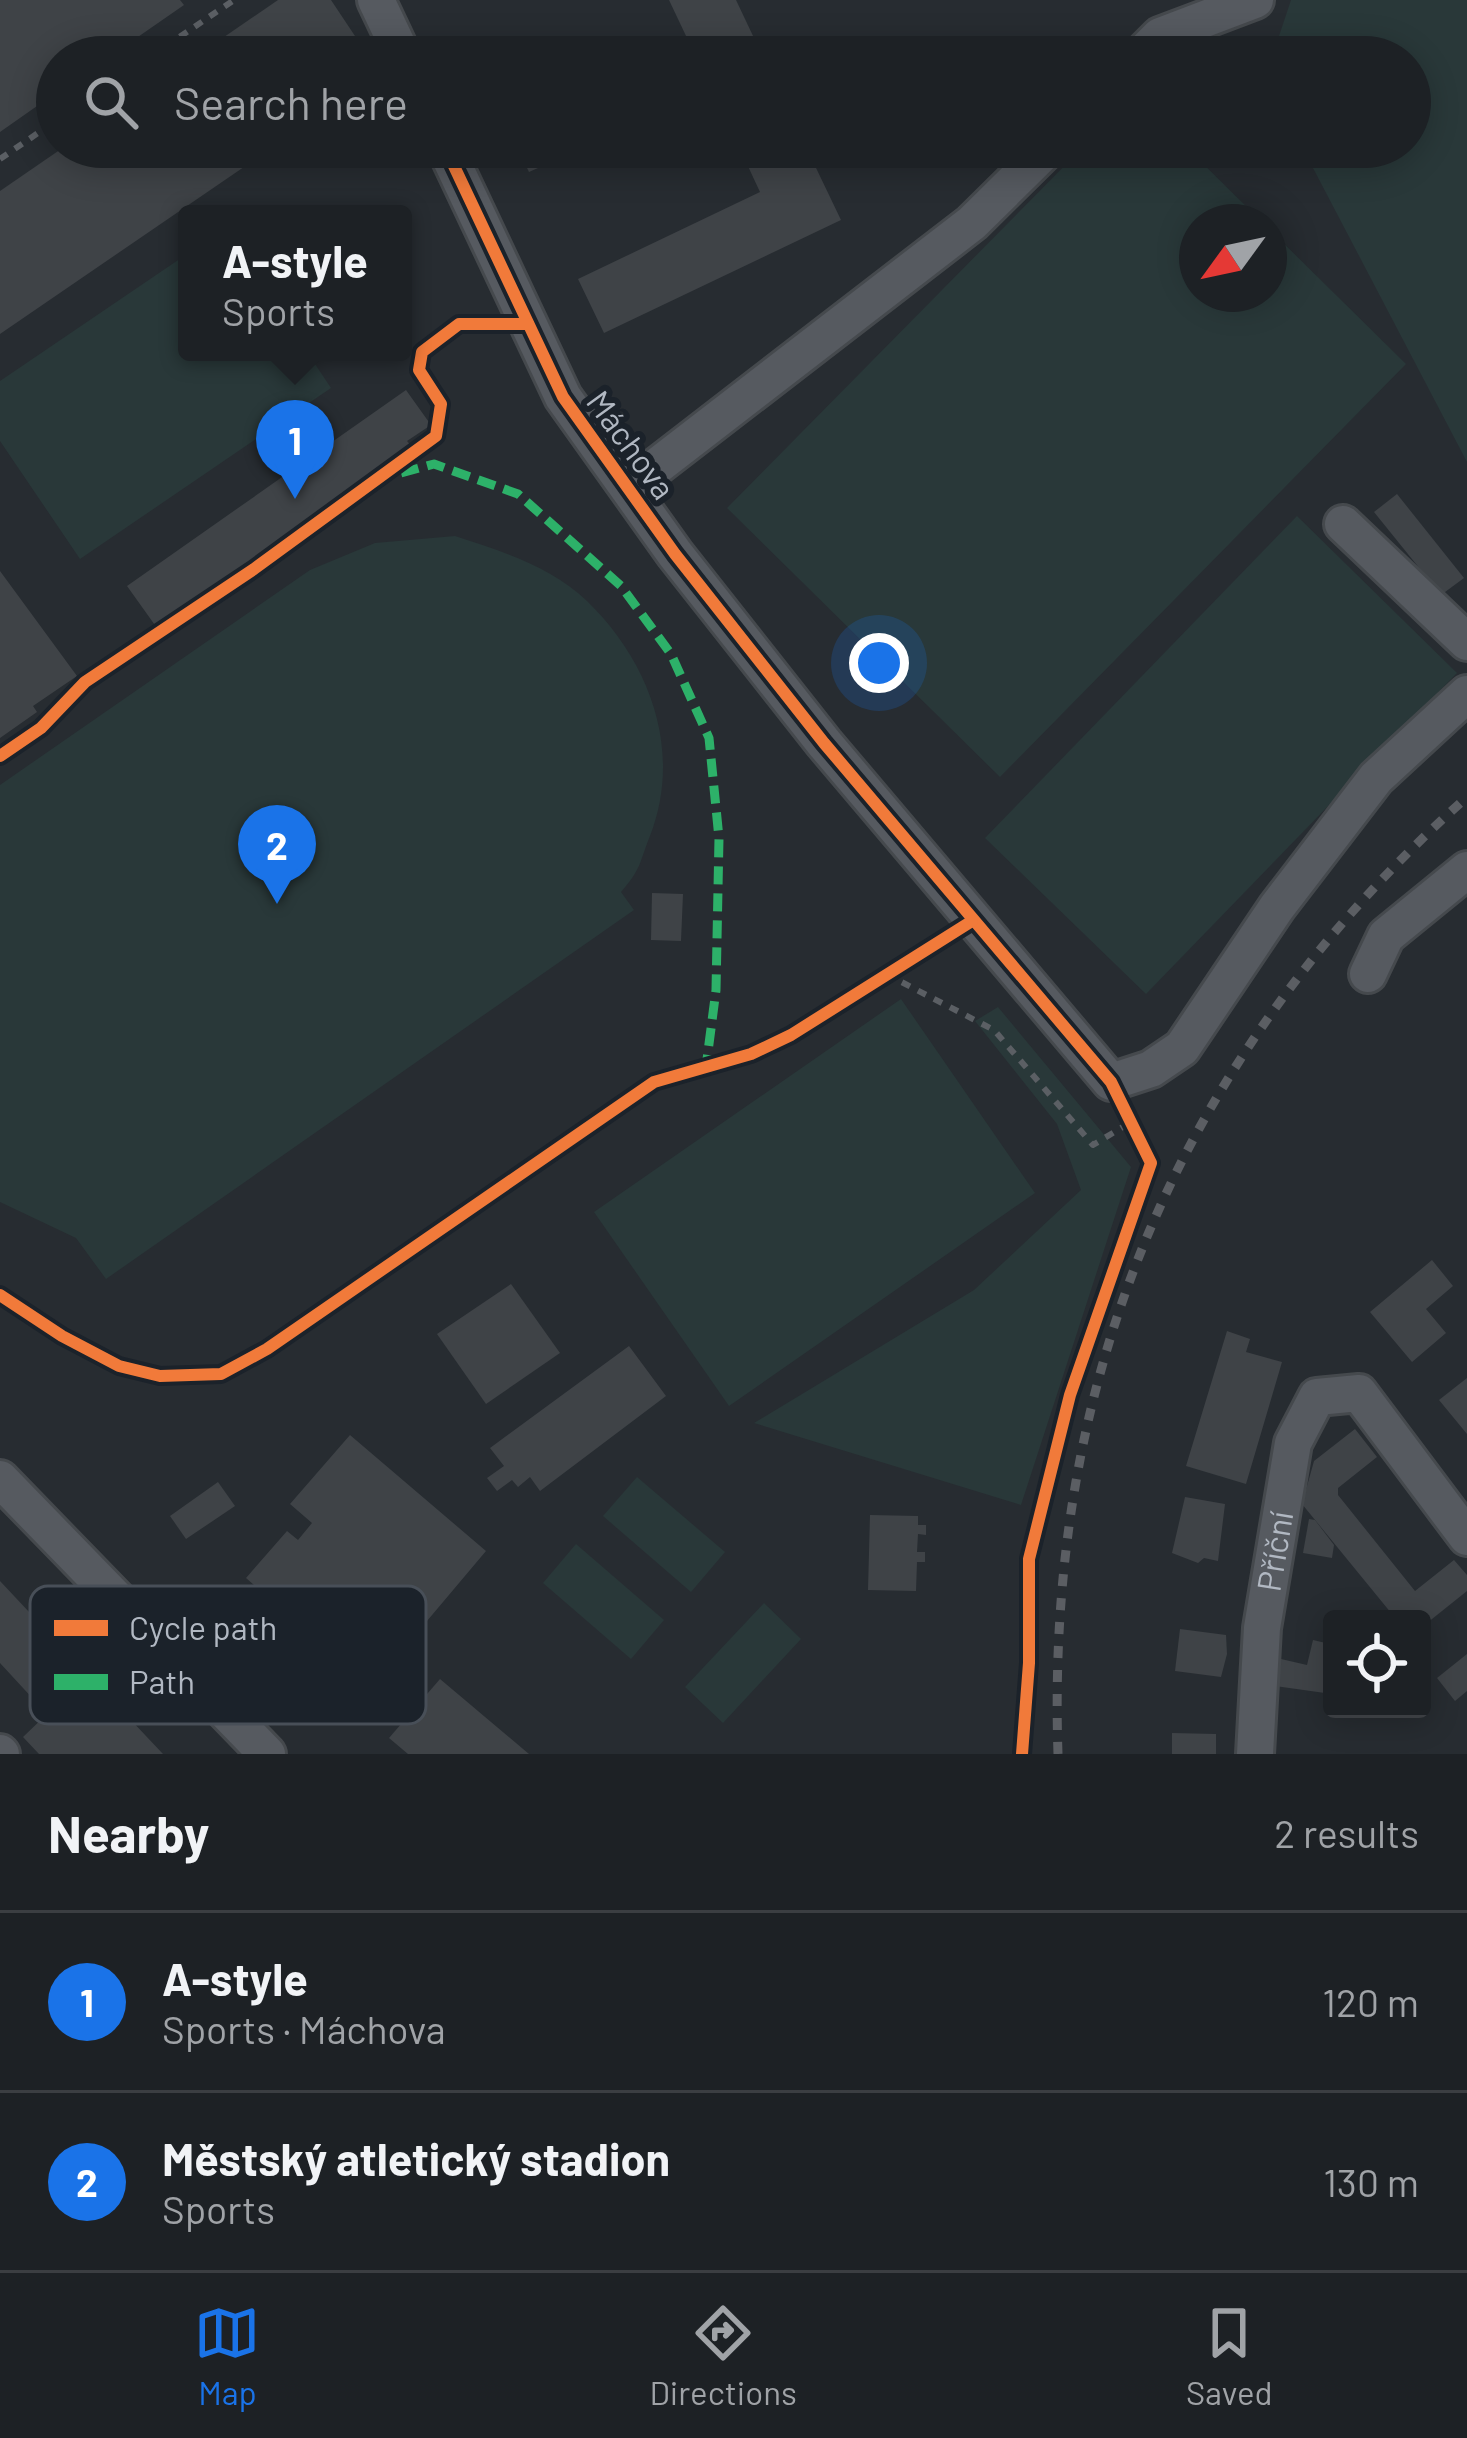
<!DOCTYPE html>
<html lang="en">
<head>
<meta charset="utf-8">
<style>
  body { margin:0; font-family:Barlow,sans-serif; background:#2a2e32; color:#f1f3f6 }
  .controls { position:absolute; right:36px; bottom:36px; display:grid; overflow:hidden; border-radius:12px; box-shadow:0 6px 30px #0003 }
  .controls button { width:108px; height:108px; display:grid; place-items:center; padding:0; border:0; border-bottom:3px solid #3b3e42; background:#1d2125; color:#f1f3f6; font:60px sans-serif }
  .compass { position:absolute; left:1179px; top:204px; width:108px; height:108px; border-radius:50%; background:#1d2125; box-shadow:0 6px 30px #0003; rotate:237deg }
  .you { position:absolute; left:879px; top:663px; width:42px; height:42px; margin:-30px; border:9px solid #fff; border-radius:50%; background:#1a73e8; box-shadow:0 0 0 18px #1a73e833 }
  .badge { display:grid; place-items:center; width:78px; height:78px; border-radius:50%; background:#1a73e8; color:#fff; font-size:39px; font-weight:700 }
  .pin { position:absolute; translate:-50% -99px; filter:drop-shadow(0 3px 6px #0008) }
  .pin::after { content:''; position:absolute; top:63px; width:42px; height:36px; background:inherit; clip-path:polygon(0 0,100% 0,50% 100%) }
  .popup { position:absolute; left:178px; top:205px; width:234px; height:156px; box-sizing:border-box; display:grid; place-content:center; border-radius:12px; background:#1d2125; filter:drop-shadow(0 3px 9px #0005); font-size:39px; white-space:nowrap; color:#a0a3a7 }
  .popup b { font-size:45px; color:#f1f3f6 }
  .popup::after { content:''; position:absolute; left:50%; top:100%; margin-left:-24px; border:24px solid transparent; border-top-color:#1d2125 }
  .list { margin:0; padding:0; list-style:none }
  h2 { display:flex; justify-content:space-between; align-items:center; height:156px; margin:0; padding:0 48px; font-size:51px }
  h2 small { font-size:39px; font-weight:400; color:#a0a3a7 }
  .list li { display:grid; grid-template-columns:78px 1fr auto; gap:36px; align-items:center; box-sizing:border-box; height:180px; padding:0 48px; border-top:3px solid #3b3e42 }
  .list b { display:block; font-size:45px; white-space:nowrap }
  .list p { margin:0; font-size:39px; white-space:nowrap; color:#a0a3a7 }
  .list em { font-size:39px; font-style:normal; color:#a0a3a7 }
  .icon { flex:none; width:66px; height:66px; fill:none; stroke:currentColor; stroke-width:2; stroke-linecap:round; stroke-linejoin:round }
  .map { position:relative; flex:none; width:1467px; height:1754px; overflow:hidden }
  .search { position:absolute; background:#1d2125; box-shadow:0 6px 30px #0003; left:36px; right:36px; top:36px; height:132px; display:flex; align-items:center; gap:30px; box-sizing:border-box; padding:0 42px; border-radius:66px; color:#a0a3a7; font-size:45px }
  .sheet { height:516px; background:#1d2125 }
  nav { display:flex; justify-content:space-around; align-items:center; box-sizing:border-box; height:168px; border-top:3px solid #3b3e42; background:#1d2125; font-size:33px; color:#a0a3a7 }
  nav a { display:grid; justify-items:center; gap:6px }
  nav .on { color:#1a73e8 }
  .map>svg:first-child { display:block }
  .green { fill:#293839 }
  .building { fill:#3f4347 }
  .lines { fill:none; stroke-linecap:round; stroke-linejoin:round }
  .minor-casing { stroke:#45494d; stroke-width:42 }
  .path { stroke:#5b5f64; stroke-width:6; stroke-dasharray:9 9; stroke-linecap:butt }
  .minor { stroke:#565a60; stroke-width:36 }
  .rail { stroke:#5b5e63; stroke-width:9; stroke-dasharray:12 12; stroke-linecap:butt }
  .quiet { stroke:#2db169; stroke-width:9; stroke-dasharray:18 9; stroke-linecap:butt }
  .cycleway-casing { stroke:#1b222a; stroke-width:20 }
  .cycleway { stroke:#f17a3a; stroke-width:12 }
  .labels { text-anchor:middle; stroke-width:12; stroke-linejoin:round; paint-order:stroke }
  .street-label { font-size:33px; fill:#b1b8c2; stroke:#1b222a }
  .key { fill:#1b222a; stroke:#484f58; stroke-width:3 }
  .key-label { font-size:33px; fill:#b1b8c2 }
</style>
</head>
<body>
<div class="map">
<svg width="1467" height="1754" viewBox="0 0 1467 1754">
  <rect width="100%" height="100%" fill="#272c31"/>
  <g class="green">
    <path d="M1291,0h176v462l-165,-315h108v-90h-138z"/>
    <path d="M1083,147h103l76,75h-65v72h72v-65l137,135 -406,413 -273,-269z"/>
    <path d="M187,254v98h120l24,36 -251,171 -80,-118v-60z"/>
    <path d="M1297,516l160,157 -311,321 -161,-156z"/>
    <path d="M455,536c46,15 96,30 132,65 63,61 96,150 63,235 -11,27 -8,32 -29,56l13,18 -528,369 -30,-41 -76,-36v-417l310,-215 65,-27z"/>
    <path d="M901,999l134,194 -306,213 -135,-194z"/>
    <path d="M998,1007l133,160 -110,338 -267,-82 220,-133 107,-100 -24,-66 -82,-103z"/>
    <path d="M637,1477l88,75 -34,40 -88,-76z"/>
    <path d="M576,1544l88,76 -33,39 -88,-76z"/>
    <path d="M764,1603l37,36 -78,84 -38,-36z"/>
  </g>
  <g class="building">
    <path d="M0,0h180l4,5 -75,52h-52v35l-57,40z"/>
    <path d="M278,0h53l38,57h-174z"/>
    <path d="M669,0h67l27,57h-67z"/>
    <path d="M64,147h209l-273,187v-143z"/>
    <path d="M540,147l7,17 -18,8 -8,-17z"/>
    <path d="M739,147h67l35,73 -237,113 -26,-54 182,-87z"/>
    <path d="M406,390l25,35 -24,16 5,6 -255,181 -30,-42z"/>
    <path d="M1397,494l67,84 -23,17 -67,-83z"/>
    <path d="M0,571l77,105 -44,30 4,6 -37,26z"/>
    <path d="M652,893l31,1 -2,47 -30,-1z"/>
    <path d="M1432,1260l21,26 -27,23 20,24 -34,29 -42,-50z"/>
    <path d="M511,1284l49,69 -74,51 -49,-70z"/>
    <path d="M1227,1331l23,8 -4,13 36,10 -36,122 -60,-18z"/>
    <path d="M629,1346l37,50 -126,95 -10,-14 -12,10 -6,-7 -15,11 -10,-13 17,-12 -14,-18z"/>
    <path d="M1467,1378v56l-28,-34z"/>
    <path d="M1355,1429l22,28 -39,31v7l77,96 39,-31 13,15v16l-45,36v-8h-26l-94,-115 12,-43z"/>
    <path d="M350,1435l136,116 -59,70 -23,-19 -14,17 11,9 -41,48 -25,-22 5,-5 -64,-55 -5,6 -25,-22 41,-47 11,9 14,-17 -22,-19z"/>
    <path d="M218,1482l17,24 -49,33 -16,-23z"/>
    <path d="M1185,1497l40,7 -7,57 -14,-3 -6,5 -26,-10z"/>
    <path d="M870,1515l48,1v9h8v10l-8,-1 -1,18h8v10h-8l-1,29 -48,-1z"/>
    <path d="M1309,1519l6,1 19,25 -2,13 -29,-5z"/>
    <path d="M0,1581l90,96 9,-8 39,41 -9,8 34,36h-124l-16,-17 24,-23 -47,-51z"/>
    <path d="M1180,1629l46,6 1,19 -6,23 -46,-6z"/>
    <path d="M1313,1640l17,4 2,50 -57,-8 6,-27 26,6z"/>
    <path d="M1467,1654v37l-12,10 -18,-23z"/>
    <path d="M440,1679l89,75h-121l-19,-16z"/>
    <path d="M1172,1733l44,1v20h-44z"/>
  </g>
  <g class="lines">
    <g class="minor-casing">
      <g id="minor">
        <path d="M376,0l27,57"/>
        <path d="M1139,57l21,-21 95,-36"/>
        <path d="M445,147l118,250 112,157 149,189 287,339 40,-13 31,-21 95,-141 99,-129 91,-84"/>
        <path d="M630,487l342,-264 77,-76"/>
        <path d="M1343,524l124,118"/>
        <path d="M1368,974l18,-38 81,-66"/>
        <path d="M0,1479l267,275"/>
        <path d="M0,1753l1,1"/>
        <path id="s1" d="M1255,1754l7,-126 31,-185 24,-46 42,-4 108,144"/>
      </g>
    </g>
    <g class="path">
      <path d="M150,57l84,-57"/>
      <path d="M0,159l57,-39"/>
      <path d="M886,974l108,56 99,115 38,-23"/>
      <path d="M1022,1754l7,-91v-104l41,-164 81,-232 -25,-51"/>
    </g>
    <use href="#minor" class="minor"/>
    <path class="rail" d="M1058,1754c-13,-381 124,-703 409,-957"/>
    <path class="quiet" d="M401,473l33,-9 84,30 103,92 50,68 38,84 10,100 -3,152 -10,77"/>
    <g class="cycleway-casing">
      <g id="cycleway">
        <path d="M445,147l118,250 112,157 149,189 287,339 40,81 -81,232 -41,164v104l-7,91"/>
        <path d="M0,756l41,-28 44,-46 169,-113 182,-133 5,-32 -22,-34 3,-18 37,-28h69"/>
        <path d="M0,1295l62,41 57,30 41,10 61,-2 46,-25 387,-267 97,-28 40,-19 181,-114"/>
      </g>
    </g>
    <use href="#cycleway" class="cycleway"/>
  </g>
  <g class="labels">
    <g class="street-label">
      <text transform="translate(631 445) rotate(54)" y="12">Máchova</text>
      <text dy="12" stroke="none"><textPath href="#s1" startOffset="204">Příční</textPath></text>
    </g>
  </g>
  <rect x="30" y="1586" width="396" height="138" rx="18" class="key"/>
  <rect x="54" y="1620" width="54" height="16" fill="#f17a3a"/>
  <rect x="54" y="1674" width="54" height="16" fill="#2db169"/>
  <g class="key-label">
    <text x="129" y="1640">Cycle path</text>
    <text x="129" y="1694">Path</text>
  </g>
</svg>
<div class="controls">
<button><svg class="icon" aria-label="locate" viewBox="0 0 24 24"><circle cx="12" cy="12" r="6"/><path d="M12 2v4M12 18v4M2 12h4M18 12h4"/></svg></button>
</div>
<svg class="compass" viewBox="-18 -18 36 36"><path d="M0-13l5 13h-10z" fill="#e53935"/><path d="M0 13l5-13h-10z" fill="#a0a3a7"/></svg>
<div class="you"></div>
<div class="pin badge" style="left:295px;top:499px">1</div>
<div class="popup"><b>A-style</b>Sports</div>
<div class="pin badge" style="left:277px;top:904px">2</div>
<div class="search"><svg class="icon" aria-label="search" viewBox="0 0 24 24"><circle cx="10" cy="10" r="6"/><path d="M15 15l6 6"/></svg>Search here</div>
</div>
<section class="sheet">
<h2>Nearby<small>2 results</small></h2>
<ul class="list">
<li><span class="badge">1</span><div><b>A-style</b><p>Sports · Máchova</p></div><em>120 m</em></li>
<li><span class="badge">2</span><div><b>Městský atletický stadion</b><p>Sports</p></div><em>130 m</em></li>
</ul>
</section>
<nav>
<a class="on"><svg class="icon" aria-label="map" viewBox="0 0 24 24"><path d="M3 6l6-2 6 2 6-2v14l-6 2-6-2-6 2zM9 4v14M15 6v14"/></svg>Map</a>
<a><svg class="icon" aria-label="directions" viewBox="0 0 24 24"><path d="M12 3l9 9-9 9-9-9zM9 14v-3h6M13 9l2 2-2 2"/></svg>Directions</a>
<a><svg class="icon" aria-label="saved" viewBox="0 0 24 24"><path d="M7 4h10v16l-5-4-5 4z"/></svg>Saved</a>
</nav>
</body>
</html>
